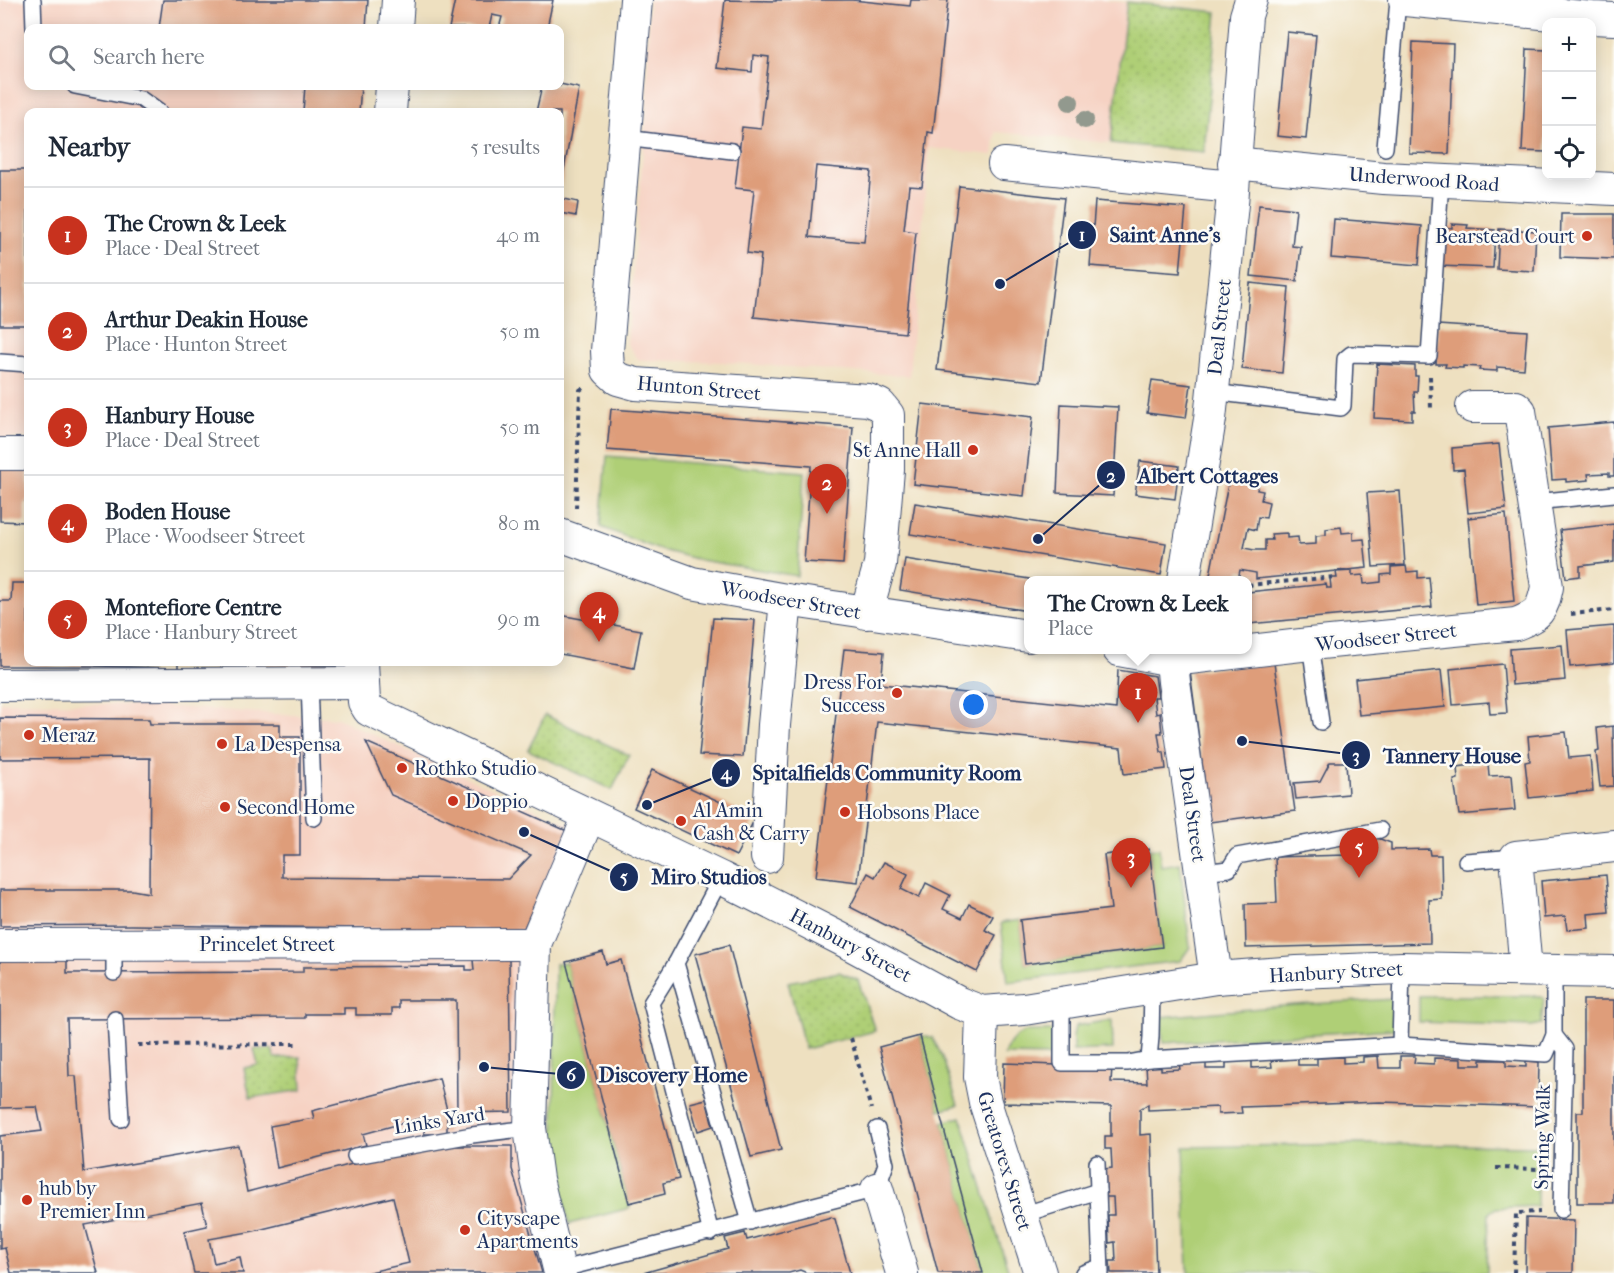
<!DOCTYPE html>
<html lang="en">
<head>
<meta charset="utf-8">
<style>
  body { margin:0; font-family:"IM FELL French Canon",serif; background:#f6f6f7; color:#1f2937 }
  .controls { position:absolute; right:18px; top:18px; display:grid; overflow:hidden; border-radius:12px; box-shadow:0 3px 15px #0003 }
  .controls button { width:54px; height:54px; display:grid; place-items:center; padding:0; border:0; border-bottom:2px solid #e0e1e3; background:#fff; color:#1f2937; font:30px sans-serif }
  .you { position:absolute; left:974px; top:705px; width:21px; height:21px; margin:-15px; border:4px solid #fff; border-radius:50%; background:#1a73e8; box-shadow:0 0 0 9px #1a73e833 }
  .badge { display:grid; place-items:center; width:39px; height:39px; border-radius:50%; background:#c8321e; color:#fff; font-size:20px; font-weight:700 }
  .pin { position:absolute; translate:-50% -50px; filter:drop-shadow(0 2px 3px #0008) }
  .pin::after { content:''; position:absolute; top:32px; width:21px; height:18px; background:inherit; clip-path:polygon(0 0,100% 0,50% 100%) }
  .popup { position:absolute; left:1024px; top:576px; width:228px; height:78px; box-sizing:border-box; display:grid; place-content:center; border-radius:12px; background:#fff; filter:drop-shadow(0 2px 4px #0005); font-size:20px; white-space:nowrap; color:#747a83 }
  .popup b { font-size:22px; color:#1f2937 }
  .popup::after { content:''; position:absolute; left:50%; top:100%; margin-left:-12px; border:12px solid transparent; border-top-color:#fff }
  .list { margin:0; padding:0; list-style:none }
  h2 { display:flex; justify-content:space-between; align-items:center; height:78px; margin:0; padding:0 24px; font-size:26px }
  h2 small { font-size:20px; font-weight:400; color:#747a83 }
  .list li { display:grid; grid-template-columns:39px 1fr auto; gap:18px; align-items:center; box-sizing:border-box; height:96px; padding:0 24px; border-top:2px solid #e0e1e3 }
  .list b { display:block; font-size:22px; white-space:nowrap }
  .list p { margin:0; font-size:20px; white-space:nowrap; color:#747a83 }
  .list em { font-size:20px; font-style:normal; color:#747a83 }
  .icon { flex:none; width:33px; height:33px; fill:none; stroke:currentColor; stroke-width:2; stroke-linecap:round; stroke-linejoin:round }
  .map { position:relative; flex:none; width:1614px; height:1273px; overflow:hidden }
  .search { position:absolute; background:#fff; box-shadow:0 3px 15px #0003; left:24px; top:24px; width:540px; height:66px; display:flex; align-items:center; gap:15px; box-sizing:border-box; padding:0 21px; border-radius:12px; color:#747a83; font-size:22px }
  .panel { position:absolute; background:#fff; box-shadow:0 3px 15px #0003; left:24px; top:108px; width:540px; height:558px; border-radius:12px }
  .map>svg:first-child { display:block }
  .built { fill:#f6d2c3 }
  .grass { fill:#afcf76; stroke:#657f6a; stroke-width:1.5 }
  .park { fill:url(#park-dots); stroke:#657f6a; stroke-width:1.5 }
  .building { fill:#de9d7a; fill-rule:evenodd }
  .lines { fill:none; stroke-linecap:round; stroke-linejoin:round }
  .service-casing { stroke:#3b4a6d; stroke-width:18 }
  .minor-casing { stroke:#3b4a6d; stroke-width:34 }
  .path { stroke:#3b4a6d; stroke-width:4; stroke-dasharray:4.5 4.5; stroke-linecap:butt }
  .service { stroke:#fff; stroke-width:15 }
  .minor { stroke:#fff; stroke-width:32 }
  .tree { fill:#92998e }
  .poi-dot { fill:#c8321e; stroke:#fdfcf7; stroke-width:2 }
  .labels { text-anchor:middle; stroke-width:5; stroke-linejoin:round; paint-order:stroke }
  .street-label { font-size:20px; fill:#1b2f5e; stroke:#fdfcf7 }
  .poi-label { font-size:20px; fill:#1b2f5e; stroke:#fdfcf7; text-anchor:start }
  .leader { fill:none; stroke:#1b2f5e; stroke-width:2 }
  .callout-dot { fill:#1b2f5e; stroke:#fdfcf7; stroke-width:2 }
  .mark-label { font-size:18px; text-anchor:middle; font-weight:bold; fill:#fff }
  .callout-label { font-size:21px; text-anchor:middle; font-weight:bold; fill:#1b2f5e; stroke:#fdfcf7; stroke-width:5; stroke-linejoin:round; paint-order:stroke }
</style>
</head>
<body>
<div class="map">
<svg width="1614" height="1273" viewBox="0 0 1614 1273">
  <defs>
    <pattern id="park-dots" width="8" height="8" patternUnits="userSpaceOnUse" patternTransform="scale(1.5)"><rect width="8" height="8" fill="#afcf76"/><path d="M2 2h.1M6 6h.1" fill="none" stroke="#96b268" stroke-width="1.8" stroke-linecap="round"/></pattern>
  </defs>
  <rect width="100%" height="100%" fill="#fdfcf7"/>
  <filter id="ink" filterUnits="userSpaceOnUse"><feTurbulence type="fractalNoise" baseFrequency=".0167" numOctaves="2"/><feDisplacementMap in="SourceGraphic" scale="12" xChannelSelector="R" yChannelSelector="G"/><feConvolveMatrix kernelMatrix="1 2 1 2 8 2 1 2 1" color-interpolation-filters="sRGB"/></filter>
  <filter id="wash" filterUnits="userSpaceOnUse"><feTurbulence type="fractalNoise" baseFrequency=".008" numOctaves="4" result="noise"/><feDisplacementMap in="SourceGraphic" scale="24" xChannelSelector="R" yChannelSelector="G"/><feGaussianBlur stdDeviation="1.35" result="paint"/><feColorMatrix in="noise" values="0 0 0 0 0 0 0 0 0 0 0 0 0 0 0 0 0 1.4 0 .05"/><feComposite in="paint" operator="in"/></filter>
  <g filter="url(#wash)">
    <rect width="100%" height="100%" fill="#eee0c0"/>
    <g class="built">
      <path d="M0,0h368l-2,28h-338v58h333l-2,26h-331v326h-28z"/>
      <path d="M649,0h453l115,12 -13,140 -208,-20 -3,23 -64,-7 -20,228 -188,-14 -82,-2 -12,-16 20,-239z"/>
      <path d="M0,702l146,3 191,13 238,109 -51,108 22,338h-546z"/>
    </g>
    <g class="grass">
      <path d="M607,456l197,16 -7,104 -97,-16 -43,-11 -56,-22z"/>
      <path d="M1159,848l2,18 19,-3 10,84 -10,14 -172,21 -7,-59 19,-3 5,44 137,-17 -13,-98z"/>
      <path d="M566,962l64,246 -61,16 -9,-41 -6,-37 1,-182z"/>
      <path d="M1419,996h119l6,2 -3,26 -9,2 -113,-4z"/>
      <path d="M1395,999v30l-232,14 -2,-26 133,-12z"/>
      <path d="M1112,1020l1,29 -40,2v-14l2,-11z"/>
      <path d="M1028,1031h29l-3,25 -50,-1c5,-13 11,-20 24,-24z"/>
      <path d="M920,1036l12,1 10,19 16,49 -19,5z"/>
      <path d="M961,1117l48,156h-26l-41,-151z"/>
      <path d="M1356,1144l182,2 -1,60 -41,2 -7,5 -2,60h-299l-4,-126z"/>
    </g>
    <g class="park">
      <path d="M1127,2l90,10 -13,140 -93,-9z"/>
      <path d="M545,715l84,40 -17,35 -84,-40z"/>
      <path d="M839,972l19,8 17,51 -70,18 -17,-67z"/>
      <path d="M254,1049h18l3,9 25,-1 2,33 -52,8 -6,-30 14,-3z"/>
    </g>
    <g id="blocks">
      <g class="building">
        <path d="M163,0h205l-2,28h-207z"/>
        <path d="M455,0h98l-6,28h-48l3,-11 -10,-2 -3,13h-40z"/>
        <path d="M725,0l51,1v-1h76l58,6 1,-6h37l-15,133 -5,-1 -6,55 -13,-1 -5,44 12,2 -11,101 -151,-16 7,-62 -14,-2 7,-63 -19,-2 7,-61 19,2 8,-72 -16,-2 -1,17 -35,-4zM816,166l55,5 -7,71 -55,-5z"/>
        <path d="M1287,32l29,3 -10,104 -29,-3z"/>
        <path d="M1413,42l40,2 -4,110 -40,-1z"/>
        <path d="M1527,49l19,1v102l-24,-1z"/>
        <path d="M560,84l19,4 -18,98 -1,-74h-24l6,-26h18z"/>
        <path d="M305,86h56l-2,26h-56z"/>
        <rect x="0" y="170" width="28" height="155"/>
        <path d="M959,186l105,12 -23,184 -104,-12z"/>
        <path d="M560,198l18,4 -2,14 -16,-3z"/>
        <path d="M1095,201l91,7 -6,65 -90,-7z"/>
        <path d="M1259,205l37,4 -4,37 9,1 -4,34 -46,-5z"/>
        <path d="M1561,214h53v45l-54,-2z"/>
        <path d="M1334,219l88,7 -3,39 -88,-7z"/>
        <path d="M1452,224l16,1 -1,3 28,2 -2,38 -54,-2 2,-39 11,1z"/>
        <path d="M1499,229l37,2 -2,40 -37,-2z"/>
        <path d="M1250,283l39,4 -7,86 -40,-4z"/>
        <path d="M1438,325l89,6 -3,38 -27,-2v4l-18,-1 1,-3 -17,-1v2l-18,-1 1,-3h-10z"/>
        <path d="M1377,364l38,2v10h3l-1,16h-3l1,19h-3v9l-38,-2z"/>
        <path d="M1152,380l39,5 -5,33 -39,-5z"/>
        <path d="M922,404l111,13 -9,79 -111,-12z"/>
        <path d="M1061,404l57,3 -5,89 -56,-3z"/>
        <path d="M611,409l242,18 -10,137 -39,-2 7,-96 -204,-16z"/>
        <path d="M1614,422v54h-5v-3l-21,1 1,6 -23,2v-3l-14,1 -4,-52z"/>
        <path d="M1499,444l7,65 -38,4 -4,-44 -11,1 -1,-22z"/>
        <path d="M1140,461l39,5 -4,33 -40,-5z"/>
        <path d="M0,468h28v34h-3v20l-25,-1z"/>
        <path d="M1230,474l29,5 -2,11 6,1 -2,9 8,2 -3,16 -8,-1 -2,13 -8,-2 -4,20 10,2h11v-10h7l-1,-6 16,-1v5l11,-1 1,8 17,-1v-8l10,-1v-6l15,-2 1,6 11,-1v8l11,-1 3,29 -111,11v-6l-16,-3 -2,10h-29z"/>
        <path d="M1400,491l5,74 -32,2 -6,-74z"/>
        <path d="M915,503l251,40 -5,32 -251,-41z"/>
        <path d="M1506,514l8,87 -38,4 -8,-87z"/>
        <path d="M1614,524v38l-34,4v10l-14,2 -6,-48z"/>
        <path d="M905,559l124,20 -1,32 -128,-21z"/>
        <path d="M1406,566l1,6 11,-1v7l11,-1 3,30 -184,17v-32l78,-8 1,4h4l-1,-10h7l-1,-6 16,-1v5l11,-1 1,9 17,-2v-7l10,-1v-7z"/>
        <path d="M12,583h16v79h150v6l-81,-2h-97v-65h11z"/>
        <path d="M560,615l81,15 -7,38 -74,-14z"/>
        <path d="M713,618l42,2 -12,137 -44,-2z"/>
        <path d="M1614,626v37l-44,4 -3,-37z"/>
        <path d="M1562,645l3,35 -53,5 -2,-36z"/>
        <path d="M844,649l40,3 -3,32 235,25 2,-39 37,6 3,21h-4l2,17 4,-1 2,20h-4l3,19h3l2,17 -42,5 -3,-26 -244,-26 -19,160 -42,-5z"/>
        <path d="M211,662h126v3l-126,-1z"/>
        <path d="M1274,663l21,148 -85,11 -20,-151z"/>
        <path d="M1503,664l4,49 -17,1 -1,-12 -36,3 -3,-36z"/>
        <path d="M1441,670l4,37 -86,8 -4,-36z"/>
        <path d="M0,718l149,1 1,5h130v13h20v118h-18v22l226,2 23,-24 -140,-60 -25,-53 201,89 -44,99 -391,-5 -132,1v-36h132l17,3 1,-135 -150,1z"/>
        <path d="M1613,726l1,60 -14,1 -4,-35 3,-1 -2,-23z"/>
        <path d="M1566,732l3,26 21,-2 3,35 -64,7 -4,-36 5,-1 -2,-25z"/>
        <path d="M1330,762h16l2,32 -52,5 -2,-16 26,-2z"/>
        <path d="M1488,763l1,13 23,-1 3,35 -56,5 -5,-35 4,-1 -1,-12z"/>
        <path d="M652,770l103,48 -19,38 -102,-48z"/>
        <path d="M1372,836l19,7v7l38,-1 1,6h11l1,44 -13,1 1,43 -184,5 -1,-44 32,-1 -2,-46 72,-2v-8l8,-6z"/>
        <path d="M1149,849l13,98 -137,17 -5,-44 91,-11 -7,-54z"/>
        <path d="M884,862l24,12 -7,15 18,9 7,-15 24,12 -7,14 19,9 7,-14 24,12 -8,14 11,5 -19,37 -127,-65 18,-34 7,4z"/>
        <path d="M1606,875l3,37 -21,2 1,14 -22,2 -2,-14 -21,2 -3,-37z"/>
        <path d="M729,945l52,205 -30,7 -56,-203z"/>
        <path d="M603,952l3,12 15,-4 58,219 -16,4 2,11 -36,9 -63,-241z"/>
        <path d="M67,959v14l236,-1v-5l163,-1v4h8l-1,-10 36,-1 2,153 -54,1 -1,-113h-57v8h-7v7h-36v-7h-12v6h-39v4l-238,1 2,57h7l8,96 154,-27 9,47 173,-46h92v23l30,104h-176l43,-10 -16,-66 -139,34 -45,8 5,24 26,-6 3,16h-49l-10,-42 23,-5 -5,-23 -117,22 13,48h-87l-6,-25 -5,1v-113l42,-5 -5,-24 -37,1v-148z"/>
        <path d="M1583,1000h31v203h-37v-91h6z"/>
        <path d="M920,1036l22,86 41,151h-45l-59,-226z"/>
        <path d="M1378,1056l1,12h21v-12h15l-1,7 20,1v-6l27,1v6h20v-5h25v6l20,1v-6l13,1 -1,45 -158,-5 -139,5 1,6 -24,1v-7l-70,3v-6l-8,5v26l11,-1 5,139h-45l-1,-12h6l-1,-19 -6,1 -1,-28h6l-1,-18h-7l-1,-28 7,-1 -1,-19h-6v-13h6v-30l-108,-3 1,-40 108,4 -1,15 36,1 -1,-18 15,-1v6l19,-1 -1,-6 27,-1v7h20v-7l26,-1v7l20,-1 -1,-7 27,-1v6h19v-7l26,-1v6l20,-1v-5z"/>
        <path d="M439,1078l8,32v24h-23l1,-17 -62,17 3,11 -89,23 -7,-42 44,-8 -2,-7z"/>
        <path d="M706,1099l7,27 -15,5 -8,-28z"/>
        <path d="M831,1217l4,2 15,54h-43l-7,-3 -11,3h-146l85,-24 -3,-11 20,-5 2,7z"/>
        <path d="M1526,1218l48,2 -1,53h-48z"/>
      </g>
    </g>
  </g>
  <g filter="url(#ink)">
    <use href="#blocks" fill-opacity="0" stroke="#3b4a6d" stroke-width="1.5"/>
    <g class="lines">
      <g class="service-casing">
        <g id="service">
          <path d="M33,0l1,28"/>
          <path d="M75,86l66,13 18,13"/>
          <path d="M625,138l107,13"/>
          <path d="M1385,148l13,-148"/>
          <path d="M0,362l28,2"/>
          <path d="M1213,392l128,16 2,-2 2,-47 6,-5 78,2 12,-175"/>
          <path d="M1535,502l79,-8"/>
          <path d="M1310,644l11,78"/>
          <path d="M309,683l5,135"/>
          <path d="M1466,861l50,-4"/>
          <path d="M1201,872l28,-3 8,-13 143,-26"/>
          <path d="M721,878l-45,85 74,259"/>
          <path d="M114,945v28"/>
          <path d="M676,963l-25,40 60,230"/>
          <path d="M1062,1003v60h66l21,-4 251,-14 146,9 8,-19v-65"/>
          <path d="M115,1019l6,100"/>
          <path d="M1554,1035l11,14 -4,161"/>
          <path d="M1400,1045l2,-77"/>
          <path d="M1149,1059l2,-22 1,-48"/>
          <path d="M355,1156l117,-21 58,-7"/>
          <path d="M1097,1163l4,110"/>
          <path d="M1022,1215l76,-24"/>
          <path d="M559,1270l318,-81 9,-25 -9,-35"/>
          <path d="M1083,1273l17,-6"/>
        </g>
      </g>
      <g class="minor-casing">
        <g id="minor">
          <path d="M636,0l-29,351 1,19 10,9 18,5 232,16 12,5 8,10v55l-8,94 -14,49"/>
          <path d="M1405,0l187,18 22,1"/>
          <path d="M396,28l2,-28"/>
          <path d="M390,112l2,-26"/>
          <path d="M1234,163l149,15 231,11"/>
          <path d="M1004,164l229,23"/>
          <path d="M0,454h28"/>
          <path d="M560,535l132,48 94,17 242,36"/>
          <path d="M1184,580l26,-161 22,-215 14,-188 5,-16"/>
          <path d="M1119,650l53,10 138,-16 206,-20c23,-9 26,-13 31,-37l-27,-176 -4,-4h-44"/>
          <path d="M1174,650l-2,10 2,22 42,296"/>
          <path d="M362,662l2,40 5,8 352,168 120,61 118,64 23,9 42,-3 192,-31 81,-6 105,-4 212,4"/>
          <path d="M0,685l362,-2"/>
          <path d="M767,857l7,-132 12,-125"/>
          <path d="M0,945l535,-1"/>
          <path d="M1526,970l-10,-113 98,-11"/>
          <path d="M982,1012l-2,65 5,25 55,171"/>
          <path d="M877,1189l25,84"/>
          <path d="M560,1273l-23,-94 -7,-51 5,-184 54,-128"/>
        </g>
      </g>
      <g class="path">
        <path d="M1430,376l1,33"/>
        <path d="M576,508l4,-118 3,-2"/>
        <path d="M1248,585l87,-8"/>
        <path d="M1571,614l43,-4"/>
        <path d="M851,1038l20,71"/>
        <path d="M138,1045l159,-1"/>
        <path d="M1496,1168l44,1"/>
        <path d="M1514,1273l2,-60 24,-1"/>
      </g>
      <use href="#service" class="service"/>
      <use href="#minor" class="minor"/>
    </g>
    <g class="tree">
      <circle cx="1070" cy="102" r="9"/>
      <circle cx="1085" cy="120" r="9"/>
    </g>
  </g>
  <g class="poi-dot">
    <circle cx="1587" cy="236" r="6"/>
    <circle cx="973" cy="450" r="6"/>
    <circle cx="897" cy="693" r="6"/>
    <circle cx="29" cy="735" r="6"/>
    <circle cx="222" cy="744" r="6"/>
    <circle cx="402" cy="768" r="6"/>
    <circle cx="453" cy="801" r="6"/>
    <circle cx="225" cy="807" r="6"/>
    <circle cx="845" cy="812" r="6"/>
    <circle cx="681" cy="821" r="6"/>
    <circle cx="27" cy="1200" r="6"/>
    <circle cx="465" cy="1230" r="6"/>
  </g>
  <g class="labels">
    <g class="street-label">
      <text transform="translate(1424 179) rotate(4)" y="7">Underwood Road</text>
      <text transform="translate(1219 327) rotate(-84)" y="7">Deal Street</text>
      <text transform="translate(699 388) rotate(5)" y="7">Hunton Street</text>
      <text transform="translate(791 600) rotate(10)" y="7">Woodseer Street</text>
      <text transform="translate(1386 637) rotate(-6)" y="7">Woodseer Street</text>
      <text transform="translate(1193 814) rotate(82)" y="7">Deal Street</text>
      <text x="267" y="951">Princelet Street</text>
      <text transform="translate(851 945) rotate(28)" y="7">Hanbury Street</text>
      <text transform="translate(1336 972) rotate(-3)" y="7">Hanbury Street</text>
      <text transform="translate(439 1120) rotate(-9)" y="7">Links Yard</text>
      <text transform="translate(1542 1137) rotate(-89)" y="7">Spring Walk</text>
      <text transform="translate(1005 1161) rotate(73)" y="7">Greatorex Street</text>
    </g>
    <g class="poi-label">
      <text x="1575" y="243" text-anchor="end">Bearstead Court</text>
      <text x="961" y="457" text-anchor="end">St Anne Hall</text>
      <text x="885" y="689" text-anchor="end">Dress For<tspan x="885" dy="23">Success</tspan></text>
      <text x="41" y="742">Meraz</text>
      <text x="234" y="751">La Despensa</text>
      <text x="414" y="775">Rothko Studio</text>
      <text x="465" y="808">Doppio</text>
      <text x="237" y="814">Second Home</text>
      <text x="693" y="817">Al Amin<tspan x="693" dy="23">Cash &amp; Carry</tspan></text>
      <text x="857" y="819">Hobsons Place</text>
      <text x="39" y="1195">hub by<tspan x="39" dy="23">Premier Inn</tspan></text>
      <text x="477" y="1225">Cityscape<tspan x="477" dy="23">Apartments</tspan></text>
    </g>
  </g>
  <path class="leader" d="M1000 284L1082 235M1038 539L1111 475M1242 741L1356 755M647 805L726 773M524 832L624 877M484 1067L571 1075"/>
  <g class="callout-dot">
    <circle cx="1000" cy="284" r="6"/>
    <circle cx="1038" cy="539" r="6"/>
    <circle cx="1242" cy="741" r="6"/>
    <circle cx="647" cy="805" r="6"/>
    <circle cx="524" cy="832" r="6"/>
    <circle cx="484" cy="1067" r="6"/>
    <circle cx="1082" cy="235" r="15"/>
    <circle cx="1111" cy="475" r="15"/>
    <circle cx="1356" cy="755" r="15"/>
    <circle cx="726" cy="773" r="15"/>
    <circle cx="624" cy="877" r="15"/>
    <circle cx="571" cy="1075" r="15"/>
  </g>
  <g class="mark-label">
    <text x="1082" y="241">1</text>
    <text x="1111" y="482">2</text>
    <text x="1356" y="762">3</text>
    <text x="726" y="779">4</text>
    <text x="624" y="883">5</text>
    <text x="571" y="1081">6</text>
  </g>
  <g class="callout-label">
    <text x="1165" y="242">Saint Anne's</text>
    <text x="1208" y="483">Albert Cottages</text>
    <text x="1452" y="763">Tannery House</text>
    <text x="887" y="780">Spitalfields Community Room</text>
    <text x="709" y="884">Miro Studios</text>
    <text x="673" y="1082">Discovery Home</text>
  </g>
</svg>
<div class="controls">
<button>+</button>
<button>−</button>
<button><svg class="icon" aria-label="locate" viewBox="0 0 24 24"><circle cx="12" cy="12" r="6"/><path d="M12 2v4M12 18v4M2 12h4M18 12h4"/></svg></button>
</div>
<div class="you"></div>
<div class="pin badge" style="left:1138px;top:723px">1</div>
<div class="popup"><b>The Crown &amp; Leek</b>Place</div>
<div class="pin badge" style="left:827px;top:514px">2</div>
<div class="pin badge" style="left:1131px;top:888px">3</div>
<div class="pin badge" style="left:599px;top:642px">4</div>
<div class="pin badge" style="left:1359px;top:878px">5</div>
<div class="search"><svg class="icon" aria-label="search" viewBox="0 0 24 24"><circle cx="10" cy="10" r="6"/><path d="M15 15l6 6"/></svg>Search here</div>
<section class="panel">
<h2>Nearby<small>5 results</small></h2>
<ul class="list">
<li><span class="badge">1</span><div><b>The Crown &amp; Leek</b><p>Place · Deal Street</p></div><em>40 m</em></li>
<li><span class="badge">2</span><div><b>Arthur Deakin House</b><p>Place · Hunton Street</p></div><em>50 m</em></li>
<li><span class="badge">3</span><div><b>Hanbury House</b><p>Place · Deal Street</p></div><em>50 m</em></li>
<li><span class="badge">4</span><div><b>Boden House</b><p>Place · Woodseer Street</p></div><em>80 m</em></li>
<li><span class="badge">5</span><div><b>Montefiore Centre</b><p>Place · Hanbury Street</p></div><em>90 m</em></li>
</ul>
</section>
</div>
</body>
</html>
